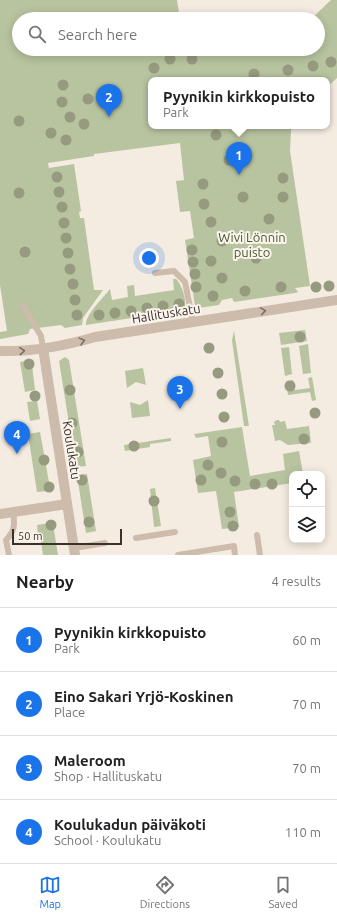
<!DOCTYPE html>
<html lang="en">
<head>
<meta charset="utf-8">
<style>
  body { margin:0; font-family:Ubuntu,sans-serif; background:#f6f6f6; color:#202124 }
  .controls { position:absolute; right:12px; bottom:12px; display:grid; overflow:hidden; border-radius:8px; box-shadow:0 2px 10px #0003 }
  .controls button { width:36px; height:36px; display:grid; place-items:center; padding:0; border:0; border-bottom:1px solid #e0e0e0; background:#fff; color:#202124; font:20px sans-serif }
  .scale { position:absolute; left:12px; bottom:10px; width:110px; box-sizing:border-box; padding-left:4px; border:2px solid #3b302b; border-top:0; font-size:11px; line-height:14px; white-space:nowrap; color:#3b302b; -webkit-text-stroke:3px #fbf5ee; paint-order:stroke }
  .you { position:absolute; left:149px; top:258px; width:14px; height:14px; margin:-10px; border:3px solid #fff; border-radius:50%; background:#1a73e8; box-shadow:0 0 0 6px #1a73e833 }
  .badge { display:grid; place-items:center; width:26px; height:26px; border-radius:50%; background:#1a73e8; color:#fff; font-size:13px; font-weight:700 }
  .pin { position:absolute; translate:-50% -33px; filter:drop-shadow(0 1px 2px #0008) }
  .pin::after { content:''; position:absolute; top:21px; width:14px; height:12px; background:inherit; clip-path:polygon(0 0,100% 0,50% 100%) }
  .popup { position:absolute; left:148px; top:77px; width:182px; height:52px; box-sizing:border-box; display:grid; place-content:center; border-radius:8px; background:#fff; filter:drop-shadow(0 1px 3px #0005); font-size:13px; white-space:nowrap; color:#757577 }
  .popup b { font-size:15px; color:#202124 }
  .popup::after { content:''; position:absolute; left:50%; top:100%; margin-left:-8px; border:8px solid transparent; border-top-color:#fff }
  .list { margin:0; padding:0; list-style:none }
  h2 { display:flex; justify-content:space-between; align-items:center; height:52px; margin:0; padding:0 16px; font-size:17px }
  h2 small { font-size:13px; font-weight:400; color:#757577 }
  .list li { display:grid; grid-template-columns:26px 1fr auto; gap:12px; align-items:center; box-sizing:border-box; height:64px; padding:0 16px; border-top:1px solid #e0e0e0 }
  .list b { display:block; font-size:15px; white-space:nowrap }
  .list p { margin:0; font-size:13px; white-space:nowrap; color:#757577 }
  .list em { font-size:13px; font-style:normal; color:#757577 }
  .icon { flex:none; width:22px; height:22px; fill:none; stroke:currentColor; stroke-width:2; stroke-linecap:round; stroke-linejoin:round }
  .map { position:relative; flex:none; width:337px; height:555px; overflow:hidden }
  .search { position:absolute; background:#fff; box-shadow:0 2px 10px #0003; left:12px; right:12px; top:12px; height:44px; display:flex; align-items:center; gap:10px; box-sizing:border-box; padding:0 14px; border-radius:22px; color:#757577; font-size:15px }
  .sheet { height:308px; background:#fff }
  nav { display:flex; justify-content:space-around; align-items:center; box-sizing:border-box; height:56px; border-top:1px solid #e0e0e0; background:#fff; font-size:11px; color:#757577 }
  nav a { display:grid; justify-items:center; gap:2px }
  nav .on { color:#1a73e8 }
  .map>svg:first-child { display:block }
  .green { fill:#b8c4a0 }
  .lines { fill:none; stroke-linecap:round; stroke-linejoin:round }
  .lane { stroke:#cdbbac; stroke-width:6 }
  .street { stroke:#cdbbac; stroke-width:10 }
  .tree { fill:#969b7f }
  .oneway { stroke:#7d6f65 }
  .labels { text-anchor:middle; stroke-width:4; stroke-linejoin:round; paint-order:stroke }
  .park-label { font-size:13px; fill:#4a5a2e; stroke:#fbf5ee }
  .street-label { font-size:13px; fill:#3b302b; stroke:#fbf5ee }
</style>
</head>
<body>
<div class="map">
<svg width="337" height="555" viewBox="0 0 337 555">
  <rect width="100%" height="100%" fill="#f4ebe1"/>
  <g class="green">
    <path d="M0,0h177l3,19h-161v30h299v-30h-7l20,-19h6v78l-10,9v-7h-176v46h142l-2,4 -1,21 20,135 -15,2 3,4 -3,1 -61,9 -2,-4 -10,2 -3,5 -21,3 -3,-2 -10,-66 9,-2 -4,-27 -10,1 -4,-31 8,-1 -4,-37 -86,11v2l-46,7 1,5 25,-4 7,47 -2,1 1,6h4l10,72h9l-20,28 -1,7 -17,3 -4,-3 -31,4 -2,5 -28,5v-7l7,-1 -7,-46z"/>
    <path d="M173,279h3c6,6 12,23 8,31l-98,15c-1,-10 18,-28 24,-36l2,11 16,-3 -1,-11 7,-1 1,11 39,-6z"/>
    <path d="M305,330l2,11 -26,4 -2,-12z"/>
    <path d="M234,331l15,95h-5l-12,-86z"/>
    <path d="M308,344l3,29 -8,1 -4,-28z"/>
    <path d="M289,347l3,27 -7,2 -4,-28z"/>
    <path d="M65,357l4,3 17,106 -10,1 -17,-106z"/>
    <path d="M26,361l6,4 3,25 -10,2 -5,-30z"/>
    <path d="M143,368l3,17 -10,-3 -9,6 -2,-17z"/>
    <path d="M312,377l4,23 -4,1 -2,-9 -22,3 -2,-14 7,-1 2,10 15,-2 -2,-10z"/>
    <path d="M148,400l2,16 -18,2 -2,-16 10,3z"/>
    <path d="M37,401l3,18 -10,2 -3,-19z"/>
    <path d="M277,420h2l1,2 5,-1 2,8 22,-3 2,17 -23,2 -8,-5 -5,1 -3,-16h3l-1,-3z"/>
    <path d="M242,427l8,49 35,-6 -2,-16 16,-3 4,23h-11v9l-58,9 5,35 -17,2 -6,-38 -18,2 -5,-33 18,-4 -3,-20 -12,2 -2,-4z"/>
    <path d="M40,432l10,56 -2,3 -11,1 -9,-58z"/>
    <path d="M171,438v3l-21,3v3l-25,4 -1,-6z"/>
    <path d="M87,474l9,57 -10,2 -9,-58z"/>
    <path d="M155,488l6,38 -7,1 -4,-38z"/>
    <path d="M50,523l3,1 5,31h-15l-3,-20h-2l-1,-10z"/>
  </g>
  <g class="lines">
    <g class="lane">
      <path d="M155,273l19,-2 11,11 8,40"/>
      <path d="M23,306l18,30 2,12"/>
      <path d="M257,535l3,20"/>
      <path d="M136,538l39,-6"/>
      <path d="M74,548l31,-5"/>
      <path d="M9,555l-3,-15c9,-9 9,-16 7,-28"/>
      <path d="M178,555l56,-9 1,9"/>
    </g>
    <g class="street">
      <path d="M43,348l32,207"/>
      <path d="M0,351c32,1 64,-5 95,-14l242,-37"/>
      <path d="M0,514l67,-10"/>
    </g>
  </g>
  <g class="tree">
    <circle cx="170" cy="59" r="5.5"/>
    <circle cx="192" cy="59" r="5.5"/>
    <circle cx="331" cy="62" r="5.5"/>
    <circle cx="313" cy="66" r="5.5"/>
    <circle cx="154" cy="68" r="5.5"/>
    <circle cx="288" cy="70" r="5.5"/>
    <circle cx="254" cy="74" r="5.5"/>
    <circle cx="63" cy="85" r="5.5"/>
    <circle cx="104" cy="95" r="5.5"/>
    <circle cx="88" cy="99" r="5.5"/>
    <circle cx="62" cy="102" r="5.5"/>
    <circle cx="70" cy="117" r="5.5"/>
    <circle cx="19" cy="121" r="5.5"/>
    <circle cx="84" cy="124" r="5.5"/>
    <circle cx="51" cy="133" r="5.5"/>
    <circle cx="216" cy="135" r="5.5"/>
    <circle cx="66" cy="140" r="5.5"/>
    <circle cx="229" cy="160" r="5.5"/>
    <circle cx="57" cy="177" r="5.5"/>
    <circle cx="283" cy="178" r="5.5"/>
    <circle cx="203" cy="184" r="5.5"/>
    <circle cx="59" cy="192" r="5.5"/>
    <circle cx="19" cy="193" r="5.5"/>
    <circle cx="243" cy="197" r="5.5"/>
    <circle cx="283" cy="197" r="5.5"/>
    <circle cx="204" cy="204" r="5.5"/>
    <circle cx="62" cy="207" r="5.5"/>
    <circle cx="269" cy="219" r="5.5"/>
    <circle cx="211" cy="222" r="5.5"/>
    <circle cx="64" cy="223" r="5.5"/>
    <circle cx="66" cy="238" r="5.5"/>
    <circle cx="222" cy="241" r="5.5"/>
    <circle cx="192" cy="250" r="5.5"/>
    <circle cx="25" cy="252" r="5.5"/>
    <circle cx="68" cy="253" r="5.5"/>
    <circle cx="256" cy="258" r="5.5"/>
    <circle cx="211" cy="261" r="5.5"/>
    <circle cx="193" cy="262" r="5.5"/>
    <circle cx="70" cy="269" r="5.5"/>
    <circle cx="195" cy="274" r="5.5"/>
    <circle cx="222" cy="278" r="5.5"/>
    <circle cx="73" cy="284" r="5.5"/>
    <circle cx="329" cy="286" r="5.5"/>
    <circle cx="196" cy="287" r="5.5"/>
    <circle cx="281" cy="287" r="5.5"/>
    <circle cx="316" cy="287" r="5.5"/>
    <circle cx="245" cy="291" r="5.5"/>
    <circle cx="213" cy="296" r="5.5"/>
    <circle cx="75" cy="300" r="5.5"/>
    <circle cx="179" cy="304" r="5.5"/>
    <circle cx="163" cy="306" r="5.5"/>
    <circle cx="147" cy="308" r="5.5"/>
    <circle cx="131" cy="311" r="5.5"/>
    <circle cx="115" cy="313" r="5.5"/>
    <circle cx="77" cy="315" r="5.5"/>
    <circle cx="99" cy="315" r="5.5"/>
    <circle cx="300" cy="337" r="5.5"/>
    <circle cx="209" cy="348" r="5.5"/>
    <circle cx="29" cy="364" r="5.5"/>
    <circle cx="218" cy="373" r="5.5"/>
    <circle cx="290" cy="386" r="5.5"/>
    <circle cx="70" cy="390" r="5.5"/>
    <circle cx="222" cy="394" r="5.5"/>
    <circle cx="35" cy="396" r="5.5"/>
    <circle cx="315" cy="413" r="5.5"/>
    <circle cx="224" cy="417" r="5.5"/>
    <circle cx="72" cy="423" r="5.5"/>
    <circle cx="304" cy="439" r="5.5"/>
    <circle cx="222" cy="442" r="5.5"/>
    <circle cx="134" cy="446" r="5.5"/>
    <circle cx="78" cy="452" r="5.5"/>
    <circle cx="44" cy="460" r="5.5"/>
    <circle cx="208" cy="465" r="5.5"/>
    <circle cx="221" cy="473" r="5.5"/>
    <circle cx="82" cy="480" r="5.5"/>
    <circle cx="201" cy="480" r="5.5"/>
    <circle cx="235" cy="481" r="5.5"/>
    <circle cx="255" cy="484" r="5.5"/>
    <circle cx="272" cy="484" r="5.5"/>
    <circle cx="49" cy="487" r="5.5"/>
    <circle cx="154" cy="501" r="5.5"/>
    <circle cx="230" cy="512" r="5.5"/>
    <circle cx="89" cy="522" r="5.5"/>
    <circle cx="51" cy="525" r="5.5"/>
    <circle cx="233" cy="526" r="5.5"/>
  </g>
  <defs><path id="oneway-chevron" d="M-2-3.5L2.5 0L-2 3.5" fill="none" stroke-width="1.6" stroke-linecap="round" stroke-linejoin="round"/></defs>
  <g class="oneway">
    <use href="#oneway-chevron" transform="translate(263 311) rotate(-9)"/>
    <use href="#oneway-chevron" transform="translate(82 341) rotate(-15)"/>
    <use href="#oneway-chevron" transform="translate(22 351) rotate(-5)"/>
  </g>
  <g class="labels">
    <g class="park-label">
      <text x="252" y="242">Wivi Lönnin<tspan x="252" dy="15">puisto</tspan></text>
    </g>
    <g class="street-label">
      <text transform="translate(166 313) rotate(-9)" y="5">Hallituskatu</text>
      <text transform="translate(72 450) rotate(81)" y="5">Koulukatu</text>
    </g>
  </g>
</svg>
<div class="controls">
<button><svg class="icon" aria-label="locate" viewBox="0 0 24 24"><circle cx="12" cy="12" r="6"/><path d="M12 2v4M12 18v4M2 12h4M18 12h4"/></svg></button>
<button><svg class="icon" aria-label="layers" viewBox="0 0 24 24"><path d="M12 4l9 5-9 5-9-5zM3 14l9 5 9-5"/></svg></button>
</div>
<div class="scale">50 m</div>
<div class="you"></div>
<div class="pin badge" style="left:239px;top:175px">1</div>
<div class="popup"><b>Pyynikin kirkkopuisto</b>Park</div>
<div class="pin badge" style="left:109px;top:117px">2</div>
<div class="pin badge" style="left:180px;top:409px">3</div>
<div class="pin badge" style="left:17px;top:454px">4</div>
<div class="search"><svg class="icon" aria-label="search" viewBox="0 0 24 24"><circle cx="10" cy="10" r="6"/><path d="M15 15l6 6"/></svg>Search here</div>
</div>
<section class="sheet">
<h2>Nearby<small>4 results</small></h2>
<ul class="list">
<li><span class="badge">1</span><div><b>Pyynikin kirkkopuisto</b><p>Park</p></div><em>60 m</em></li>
<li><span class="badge">2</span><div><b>Eino Sakari Yrjö-Koskinen</b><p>Place</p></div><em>70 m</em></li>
<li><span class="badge">3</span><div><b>Maleroom</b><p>Shop · Hallituskatu</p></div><em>70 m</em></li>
<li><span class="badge">4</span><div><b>Koulukadun päiväkoti</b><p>School · Koulukatu</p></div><em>110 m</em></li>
</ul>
</section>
<nav>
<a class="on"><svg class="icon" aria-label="map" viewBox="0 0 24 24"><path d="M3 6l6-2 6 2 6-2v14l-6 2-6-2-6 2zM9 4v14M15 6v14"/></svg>Map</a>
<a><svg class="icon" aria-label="directions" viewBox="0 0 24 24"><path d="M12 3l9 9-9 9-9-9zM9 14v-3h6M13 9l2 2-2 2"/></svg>Directions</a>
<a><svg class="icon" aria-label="saved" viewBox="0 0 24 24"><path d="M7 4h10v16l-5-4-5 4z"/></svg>Saved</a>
</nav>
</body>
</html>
